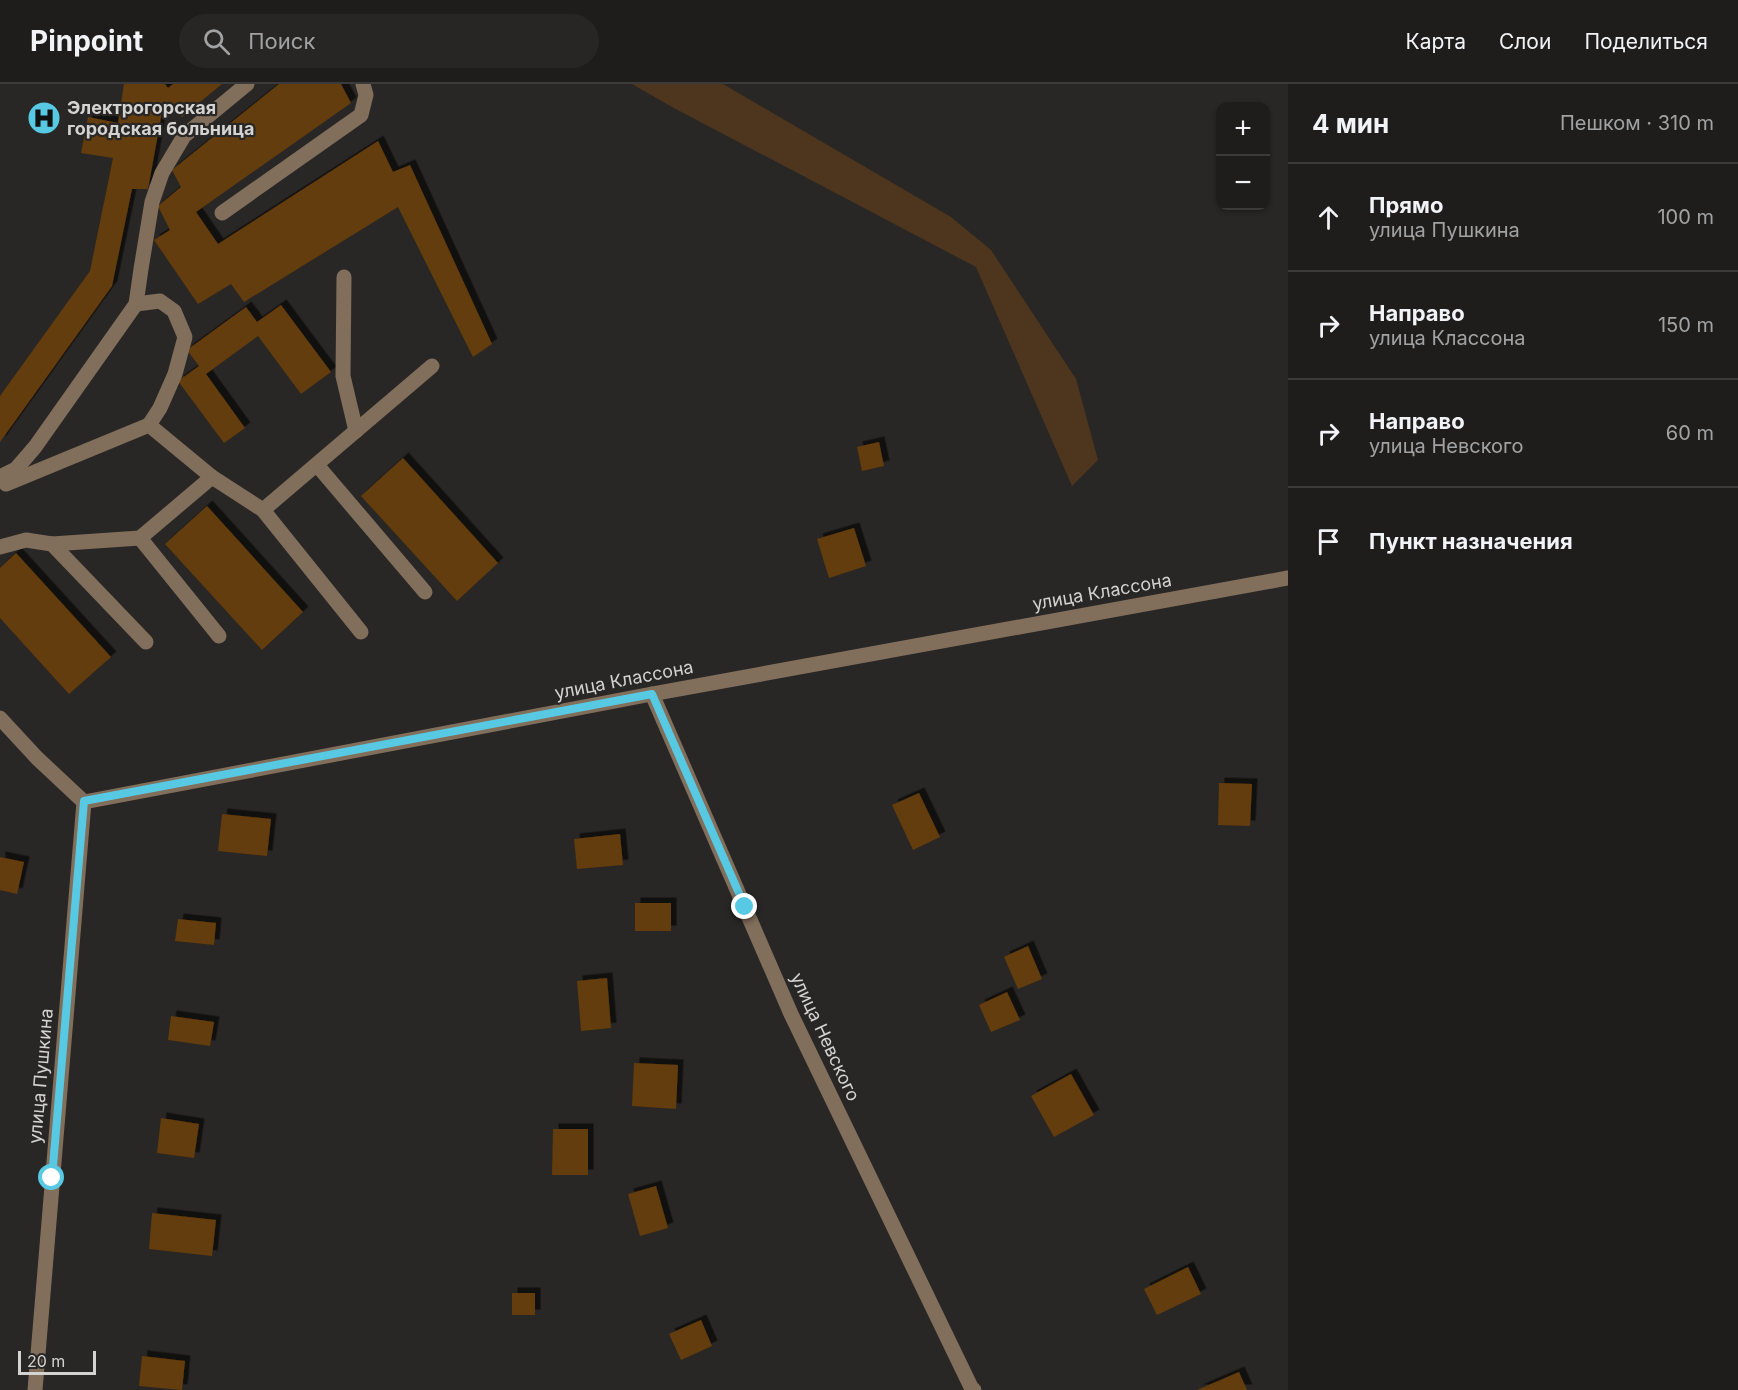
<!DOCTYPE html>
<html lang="ru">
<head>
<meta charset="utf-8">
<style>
  body { margin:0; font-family:Inter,sans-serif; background:#272625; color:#f1f3f6 }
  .controls { position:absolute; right:18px; top:18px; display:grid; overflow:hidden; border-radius:12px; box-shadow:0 2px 4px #0004 }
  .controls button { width:54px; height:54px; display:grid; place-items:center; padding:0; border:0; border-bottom:2px solid #3c3b3b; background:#1f1d1c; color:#f1f3f6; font:30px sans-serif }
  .scale { position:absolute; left:18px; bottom:15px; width:78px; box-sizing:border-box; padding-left:6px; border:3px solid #d4d3d2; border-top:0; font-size:16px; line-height:21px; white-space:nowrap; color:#d4d3d2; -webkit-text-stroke:4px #292725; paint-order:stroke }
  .stop { position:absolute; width:18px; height:18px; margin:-14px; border:4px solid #58c9e3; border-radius:50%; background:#fff }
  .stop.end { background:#58c9e3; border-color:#fff; box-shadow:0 2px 6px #0008 }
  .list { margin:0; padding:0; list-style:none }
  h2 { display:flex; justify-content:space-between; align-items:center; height:78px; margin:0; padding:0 24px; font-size:26px }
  h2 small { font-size:20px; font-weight:400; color:#a1a2a3 }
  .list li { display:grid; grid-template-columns:39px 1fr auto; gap:18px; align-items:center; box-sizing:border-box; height:108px; padding:0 24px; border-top:2px solid #3c3b3b }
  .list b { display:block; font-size:22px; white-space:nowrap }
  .list p { margin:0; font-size:20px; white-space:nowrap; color:#a1a2a3 }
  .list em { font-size:20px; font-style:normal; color:#a1a2a3 }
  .icon { flex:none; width:33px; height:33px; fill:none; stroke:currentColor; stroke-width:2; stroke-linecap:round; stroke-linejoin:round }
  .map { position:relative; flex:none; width:1288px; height:1306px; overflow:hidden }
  header { display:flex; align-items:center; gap:36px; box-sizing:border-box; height:84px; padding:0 30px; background:#1f1d1c; border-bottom:2px solid #3c3b3b }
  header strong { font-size:28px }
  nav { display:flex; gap:33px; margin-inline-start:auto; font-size:21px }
  .search { width:420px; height:54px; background:#272625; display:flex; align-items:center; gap:15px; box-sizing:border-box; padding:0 21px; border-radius:33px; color:#a1a2a3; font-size:22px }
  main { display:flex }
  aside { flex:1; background:#1f1d1c }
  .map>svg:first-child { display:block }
  .green { fill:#4d361d }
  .building { fill:#643c09; filter:url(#shadow) }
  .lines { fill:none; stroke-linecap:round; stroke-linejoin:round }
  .minor { stroke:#816e5b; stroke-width:15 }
  .route { stroke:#58c9e3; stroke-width:8 }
  .labels { text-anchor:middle; stroke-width:4.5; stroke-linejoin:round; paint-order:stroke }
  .poi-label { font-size:18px; font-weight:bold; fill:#d4d3d2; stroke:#292725; text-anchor:start }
  .street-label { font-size:18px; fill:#d4d3d2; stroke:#292725 }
</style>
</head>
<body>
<header>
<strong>Pinpoint</strong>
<div class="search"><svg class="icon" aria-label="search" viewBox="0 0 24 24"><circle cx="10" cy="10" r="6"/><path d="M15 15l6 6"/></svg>Поиск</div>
<nav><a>Карта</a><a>Слои</a><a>Поделиться</a></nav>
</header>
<main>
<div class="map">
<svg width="1288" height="1306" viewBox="0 0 1288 1306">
  <defs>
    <filter id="shadow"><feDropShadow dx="5.5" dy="-5.5" stdDeviation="0" flood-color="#0009"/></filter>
  </defs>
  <rect width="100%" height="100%" fill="#292725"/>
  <path class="green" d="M632,0h91l228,133 40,33 85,129 22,81 -26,26 -96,-219 -304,-160z"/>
  <g class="building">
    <path d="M124,0h41l3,4 5,-4h49l-40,33 -18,-16 -16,88h-16l-20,97 -112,156v-46l90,-125 23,-113 -32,-5 7,-36 30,6z"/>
    <path d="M279,0h62l10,19 -155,109 22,32 160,-103 15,31 17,-7 82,179 -19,13 -75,-150 -154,95 -13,-18 -33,20 -44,-64 16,-10 -12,-24 23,-19 -9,-17z"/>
    <path d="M281,221l50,67 -30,22 -43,-58 -52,38 39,54 -21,15 -46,-62 21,-15 -12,-16 59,-43 11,15z"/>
    <path d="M879,358l5,24 -22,5 -5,-24z"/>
    <path d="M403,374l95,105 -41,38 -96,-105z"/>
    <path d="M207,422l96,106 -41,38 -97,-106z"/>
    <path d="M854,444l12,38 -37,12 -12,-39z"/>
    <path d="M16,469l95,104 -42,37 -69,-76v-50z"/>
    <path d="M1219,699l33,1 -2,42 -32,-1z"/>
    <path d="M919,709l21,44 -27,13 -21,-45z"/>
    <path d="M222,730l49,5 -4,37 -49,-5z"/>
    <path d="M620,750l3,31 -46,4 -3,-30z"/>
    <path d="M0,773l24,5 -7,32 -17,-4z"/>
    <rect x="635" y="819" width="36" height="28"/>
    <path d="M178,835l38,4 -2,22 -39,-4z"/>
    <path d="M1028,862l14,33 -24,10 -14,-32z"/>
    <path d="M607,894l4,50 -30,3 -4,-50z"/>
    <path d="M1007,908l13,28 -29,12 -12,-27z"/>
    <path d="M171,932l43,6 -4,24 -42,-6z"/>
    <path d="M634,979l44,2 -2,44 -44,-3z"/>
    <path d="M1071,990l23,41 -40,22 -23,-41z"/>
    <path d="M161,1034l38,6 -5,34 -37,-5z"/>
    <path d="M553,1045h35v46h-36z"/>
    <path d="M656,1102l12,42 -28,8 -12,-42z"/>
    <path d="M152,1129l64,7 -4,36 -63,-7z"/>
    <path d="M1188,1183l13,27 -44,21 -13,-26z"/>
    <rect x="512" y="1209" width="23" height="22"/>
    <path d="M701,1236l11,26 -31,14 -12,-26z"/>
    <path d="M142,1272l43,5 -3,29 -43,-4z"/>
    <path d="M1239,1288l8,18h-50z"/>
  </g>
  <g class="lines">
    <g class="minor">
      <path d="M222,129l139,-98 5,-20 -3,-11"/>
      <path d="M344,193l-1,99 13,55"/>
      <path d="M136,220l24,-3 14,10 11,26 -10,37 -15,34 -11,17"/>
      <path d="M317,381l108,127"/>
      <path d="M0,393l16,-8 19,-22 101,-143 5,-35 11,-67 10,-29 22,-37 63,-52"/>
      <path d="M212,393l51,33 98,122"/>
      <path d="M6,400l143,-59 63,52 -72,61 79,98"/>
      <path d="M263,426l169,-144"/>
      <path d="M52,460l88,-6"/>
      <path d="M0,463l26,-7 26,4 94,98"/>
      <path d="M652,610l139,320 180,373 3,3"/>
      <path d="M0,634l37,40 47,44"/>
      <path d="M84,718l568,-108 636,-116"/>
      <path d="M35,1306l49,-588"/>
    </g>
  </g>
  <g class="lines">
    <path class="route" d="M52,1094l32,-377 568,-107 93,213"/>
  </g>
  <defs>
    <g id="hospital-disc" transform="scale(1.725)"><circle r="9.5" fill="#58c9e3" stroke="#292725"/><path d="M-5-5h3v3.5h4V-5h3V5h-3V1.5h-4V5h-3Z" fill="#111"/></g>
  </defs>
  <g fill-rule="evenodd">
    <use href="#hospital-disc" x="44" y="34"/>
  </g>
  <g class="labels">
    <g class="poi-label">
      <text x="67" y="30">Электрогорская<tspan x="67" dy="21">городская больница</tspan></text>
    </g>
    <g class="street-label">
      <text transform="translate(1102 508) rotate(-10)" y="6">улица Классона</text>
      <text transform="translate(624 596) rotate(-11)" y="6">улица Классона</text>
      <text transform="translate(825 953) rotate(65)" y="6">улица Невского</text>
      <text transform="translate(41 992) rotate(-85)" y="6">улица Пушкина</text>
    </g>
  </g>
</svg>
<div class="controls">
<button>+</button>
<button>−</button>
</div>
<div class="scale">20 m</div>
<div class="stop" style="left:52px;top:1094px"></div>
<div class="stop end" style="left:745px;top:823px"></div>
</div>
<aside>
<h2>4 мин<small>Пешком · 310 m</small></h2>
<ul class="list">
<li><svg class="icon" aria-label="ahead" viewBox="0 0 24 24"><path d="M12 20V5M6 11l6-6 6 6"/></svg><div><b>Прямо</b><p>улица Пушкина</p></div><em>100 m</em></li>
<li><svg class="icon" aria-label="right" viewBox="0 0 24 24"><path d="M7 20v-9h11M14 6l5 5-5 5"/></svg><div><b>Направо</b><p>улица Классона</p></div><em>150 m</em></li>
<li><svg class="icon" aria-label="right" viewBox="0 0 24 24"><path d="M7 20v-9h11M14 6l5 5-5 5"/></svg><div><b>Направо</b><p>улица Невского</p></div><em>60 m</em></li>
<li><svg class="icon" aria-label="arrive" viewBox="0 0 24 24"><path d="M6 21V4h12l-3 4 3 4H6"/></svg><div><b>Пункт назначения</b></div></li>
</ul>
</aside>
</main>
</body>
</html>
